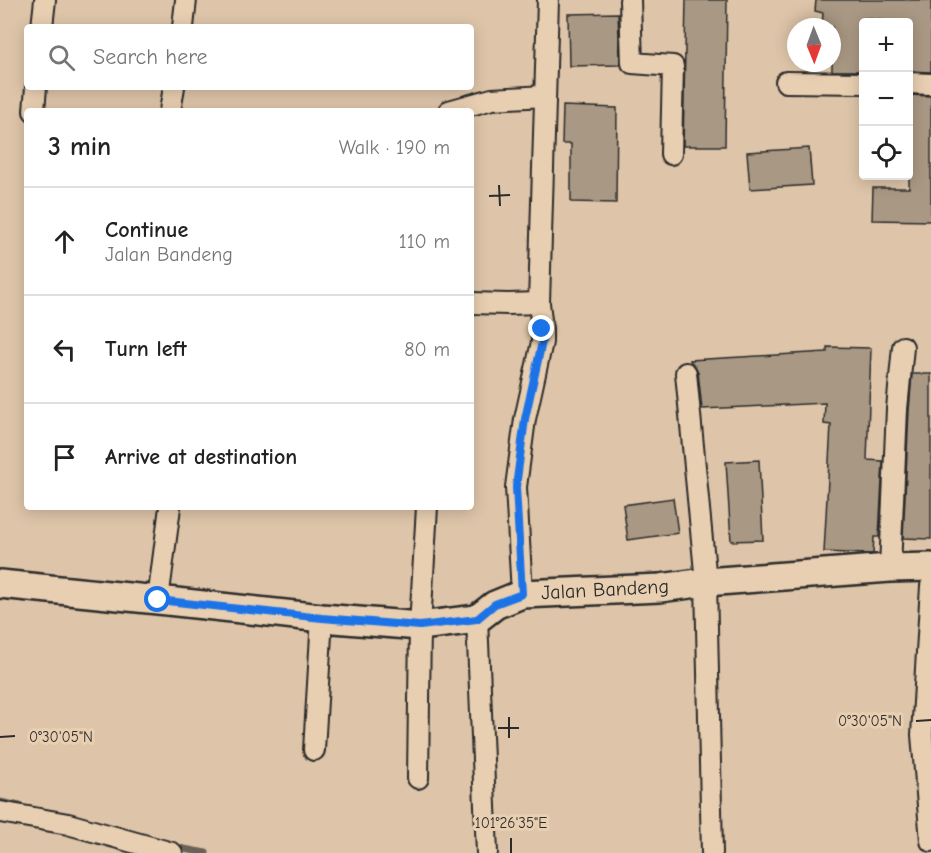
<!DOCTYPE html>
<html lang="en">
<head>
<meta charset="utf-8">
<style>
  body { margin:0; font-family:"Comic Neue",sans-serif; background:#f2f2f2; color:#222 }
  .controls { position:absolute; right:18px; top:18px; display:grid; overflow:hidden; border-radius:6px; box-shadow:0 3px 15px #0003 }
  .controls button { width:54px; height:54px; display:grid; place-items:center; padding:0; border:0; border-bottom:2px solid #e0e0e0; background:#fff; color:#222; font:30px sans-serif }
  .compass { position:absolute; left:787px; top:18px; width:54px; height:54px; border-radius:50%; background:#fff; box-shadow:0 3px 15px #0003; rotate:179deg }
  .stop { position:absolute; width:18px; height:18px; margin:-14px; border:4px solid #1a73e8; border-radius:50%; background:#fff }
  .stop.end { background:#1a73e8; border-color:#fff; box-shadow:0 2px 6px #0008 }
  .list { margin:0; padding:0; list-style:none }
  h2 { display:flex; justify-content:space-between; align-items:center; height:78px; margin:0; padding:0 24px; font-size:26px }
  h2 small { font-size:20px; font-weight:400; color:#767676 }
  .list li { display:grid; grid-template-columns:39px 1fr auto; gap:18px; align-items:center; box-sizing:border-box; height:108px; padding:0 24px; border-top:2px solid #e0e0e0 }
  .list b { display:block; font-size:22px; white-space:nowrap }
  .list p { margin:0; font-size:20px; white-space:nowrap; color:#767676 }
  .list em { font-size:20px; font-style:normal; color:#767676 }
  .icon { flex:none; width:33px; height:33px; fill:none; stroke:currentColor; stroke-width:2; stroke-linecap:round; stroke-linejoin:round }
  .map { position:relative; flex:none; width:931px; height:853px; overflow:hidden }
  .search { position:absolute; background:#fff; box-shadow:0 3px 15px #0003; left:24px; top:24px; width:450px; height:66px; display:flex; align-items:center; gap:15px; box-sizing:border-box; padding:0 21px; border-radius:6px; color:#767676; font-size:22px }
  .panel { position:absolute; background:#fff; box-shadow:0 3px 15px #0003; left:24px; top:108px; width:450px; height:402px; border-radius:6px }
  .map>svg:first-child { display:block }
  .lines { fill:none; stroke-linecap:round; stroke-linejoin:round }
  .stream { stroke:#6a6258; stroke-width:7 }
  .building { fill:#a99883; stroke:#2b2b2b; stroke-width:1.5 }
  .street-casing { stroke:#2b2b2b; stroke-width:24 }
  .secondary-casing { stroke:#2b2b2b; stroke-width:32 }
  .street { stroke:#e9cfb1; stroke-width:20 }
  .secondary { stroke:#e9cfb1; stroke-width:27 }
  .route { stroke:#1a73e8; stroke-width:8 }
  .ticks { fill:none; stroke:#2b2b2b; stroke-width:2 }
  .labels { text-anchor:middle; stroke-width:6; stroke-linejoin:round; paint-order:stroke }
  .street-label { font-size:20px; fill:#2b2b2b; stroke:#e9cfb1 }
  .ticks-label { font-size:15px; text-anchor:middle; fill:#2b2b2b; stroke:#e9cfb1; stroke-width:6; stroke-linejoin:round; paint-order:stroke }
</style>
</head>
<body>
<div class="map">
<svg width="931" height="853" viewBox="0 0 931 853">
  <rect width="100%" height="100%" fill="#dec5a9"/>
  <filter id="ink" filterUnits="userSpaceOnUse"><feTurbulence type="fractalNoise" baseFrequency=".0167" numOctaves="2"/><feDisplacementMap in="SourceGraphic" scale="12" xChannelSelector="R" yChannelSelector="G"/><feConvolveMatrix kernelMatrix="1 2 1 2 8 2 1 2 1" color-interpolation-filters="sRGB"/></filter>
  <g filter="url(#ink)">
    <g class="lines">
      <g class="stream">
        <path d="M0,802l20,4"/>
        <path d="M173,847l33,6"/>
      </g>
    </g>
    <g class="building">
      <path d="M686,0h41l-2,146h-42z"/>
      <path d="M816,0h115v72l-22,-1v-49h-14l-31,-4v53h-32v-44h-10l1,-14 -8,-2z"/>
      <path d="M618,13l2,52 -51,1 -1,-52z"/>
      <path d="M909,95l22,1v125l-59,-1 1,-32h36z"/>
      <path d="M563,106l54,2 -1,95 -45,-1v-58h-9z"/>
      <path d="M809,148l3,37 -62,4 -3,-37z"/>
      <path d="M827,347l44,1 -4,112 16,1 -4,76h-5l-1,17 -49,-2 7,-127 -7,-1 1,-21 -123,6 -4,-37 -3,-6 -4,-4 -1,-2 137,-8z"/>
      <path d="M912,374h19v165l-28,-1 6,-128z"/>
      <path d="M759,460l4,80 -32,1 -5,-79z"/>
      <path d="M673,498l5,35 -50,7 -5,-35z"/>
    </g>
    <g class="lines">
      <g class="street-casing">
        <g id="street">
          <path d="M630,0l2,63 41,3 -2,88"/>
          <path d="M42,27l3,-27"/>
          <path d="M183,27l3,-27"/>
          <path d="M786,82l78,1"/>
          <path d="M908,83l23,1"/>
          <path d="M34,111l2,-24"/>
          <path d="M170,111l4,-24"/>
          <path d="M449,111l43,-12 53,-3"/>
          <path d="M471,303l37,1 31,-1"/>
          <path d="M686,373l20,209 6,271"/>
          <path d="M890,568l7,-159 6,-62"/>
          <path d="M931,586l-9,149 9,106"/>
          <path d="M522,594l-6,-107 9,-68 17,-77v-13l-3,-26 9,-303"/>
          <path d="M158,600l12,-93"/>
          <path d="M477,619l10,234"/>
          <path d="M314,750l8,-132"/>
          <path d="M418,778l2,-152 7,-119"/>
          <path d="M0,812l68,12 104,29"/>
        </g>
      </g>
      <g class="secondary-casing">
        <path id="secondary" d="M0,584l158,16 164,18 98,8 57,-7 18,-14 27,-11 138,-6 46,-6 184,-14 41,-1"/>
      </g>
      <use href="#street" class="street"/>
      <use href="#secondary" class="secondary"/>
    </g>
  </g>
  <g class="lines" filter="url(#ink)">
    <path class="route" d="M158,600l164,18 98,8 57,-7 18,-15 27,-10 -6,-107 9,-68 17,-77v-13"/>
  </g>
  <path class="ticks" d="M499,185l1,21M489,196l21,-1M509,717v21M916,721l15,-1M498,728h21M0,737l15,-1M511,838v15"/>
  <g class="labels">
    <g class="street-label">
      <text transform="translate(605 589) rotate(-3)" y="7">Jalan Bandeng</text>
    </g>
  </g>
  <g class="ticks-label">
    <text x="870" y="726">0°30'05"N</text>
    <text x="61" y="742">0°30'05"N</text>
    <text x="511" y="828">101°26'35"E</text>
  </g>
</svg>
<div class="controls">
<button>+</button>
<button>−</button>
<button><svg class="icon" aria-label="locate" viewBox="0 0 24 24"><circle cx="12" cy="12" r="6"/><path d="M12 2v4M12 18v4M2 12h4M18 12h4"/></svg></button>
</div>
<svg class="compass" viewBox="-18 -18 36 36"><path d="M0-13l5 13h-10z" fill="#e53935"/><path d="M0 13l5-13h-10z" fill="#767676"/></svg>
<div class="stop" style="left:158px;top:600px"></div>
<div class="stop end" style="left:542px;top:329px"></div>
<div class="search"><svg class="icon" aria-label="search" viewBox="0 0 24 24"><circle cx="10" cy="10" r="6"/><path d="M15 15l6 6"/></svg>Search here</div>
<section class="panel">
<h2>3 min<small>Walk · 190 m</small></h2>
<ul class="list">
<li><svg class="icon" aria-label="ahead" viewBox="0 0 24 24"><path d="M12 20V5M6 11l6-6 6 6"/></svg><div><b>Continue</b><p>Jalan Bandeng</p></div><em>110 m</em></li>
<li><svg class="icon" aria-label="left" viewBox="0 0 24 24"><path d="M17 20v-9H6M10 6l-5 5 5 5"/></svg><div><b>Turn left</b></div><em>80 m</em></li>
<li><svg class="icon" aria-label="arrive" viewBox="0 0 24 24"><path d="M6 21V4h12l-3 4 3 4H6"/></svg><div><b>Arrive at destination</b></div></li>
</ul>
</section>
</div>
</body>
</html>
